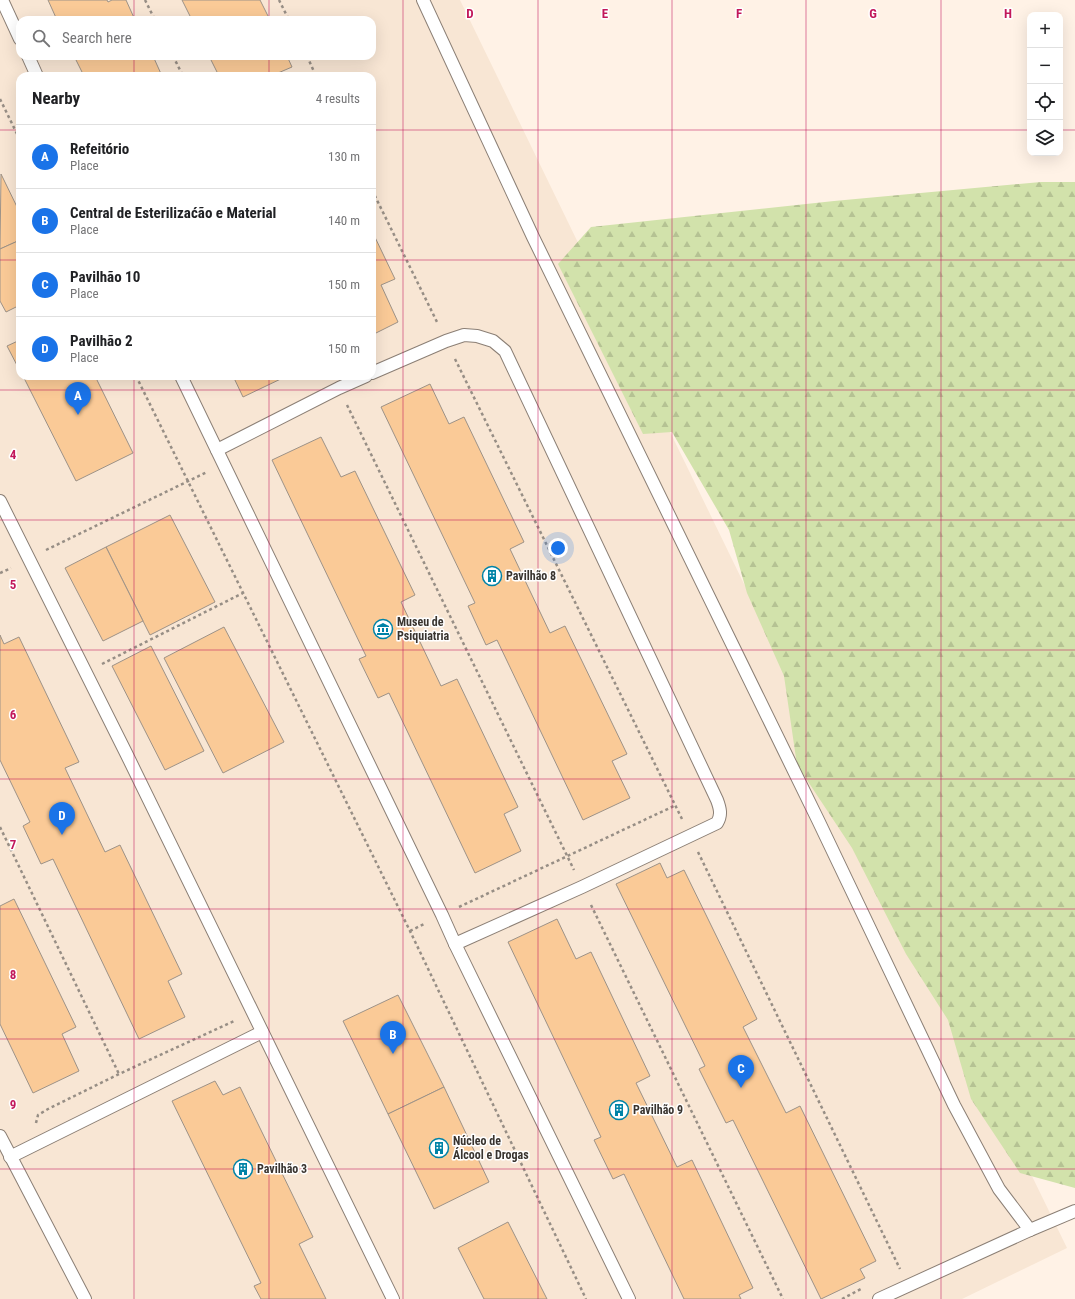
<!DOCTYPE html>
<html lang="en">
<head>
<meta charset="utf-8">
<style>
  body { margin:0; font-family:"Roboto Condensed",sans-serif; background:#f6f6f6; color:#202124 }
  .controls { position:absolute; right:12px; top:12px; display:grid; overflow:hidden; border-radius:8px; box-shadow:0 4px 16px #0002 }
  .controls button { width:36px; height:36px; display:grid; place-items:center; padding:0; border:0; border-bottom:1px solid #e0e0e0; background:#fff; color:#202124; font:20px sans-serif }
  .you { position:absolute; left:558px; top:548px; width:14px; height:14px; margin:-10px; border:3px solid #fff; border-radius:50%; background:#1a73e8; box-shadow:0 0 0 6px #1a73e833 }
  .badge { display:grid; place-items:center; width:26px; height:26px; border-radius:50%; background:#1a73e8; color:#fff; font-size:13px; font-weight:700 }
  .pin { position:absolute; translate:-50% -33px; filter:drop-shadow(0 1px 2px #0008) }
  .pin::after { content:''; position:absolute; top:21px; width:14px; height:12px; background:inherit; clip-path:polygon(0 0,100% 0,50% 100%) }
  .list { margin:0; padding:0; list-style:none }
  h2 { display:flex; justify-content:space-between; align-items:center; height:52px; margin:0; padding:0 16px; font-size:17px }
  h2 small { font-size:13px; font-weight:400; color:#757577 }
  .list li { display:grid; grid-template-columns:26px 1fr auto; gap:12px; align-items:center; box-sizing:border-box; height:64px; padding:0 16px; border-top:1px solid #e0e0e0 }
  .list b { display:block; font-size:15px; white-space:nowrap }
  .list p { margin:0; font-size:13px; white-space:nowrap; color:#757577 }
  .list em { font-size:13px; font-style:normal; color:#757577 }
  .icon { flex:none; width:22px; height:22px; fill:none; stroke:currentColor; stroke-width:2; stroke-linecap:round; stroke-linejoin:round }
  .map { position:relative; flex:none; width:1075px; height:1299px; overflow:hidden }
  .search { position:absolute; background:#fff; box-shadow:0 4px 16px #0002; left:16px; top:16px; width:360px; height:44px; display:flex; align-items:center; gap:10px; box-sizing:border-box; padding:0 14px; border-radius:12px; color:#757577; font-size:15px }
  .panel { position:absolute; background:#fff; box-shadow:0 4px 16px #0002; left:16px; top:72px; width:360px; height:308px; border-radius:12px }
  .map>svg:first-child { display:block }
  .built { fill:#f8e6d4; fill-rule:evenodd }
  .forest { fill:url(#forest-firs) }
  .building { fill:#faca97; stroke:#9d9287 }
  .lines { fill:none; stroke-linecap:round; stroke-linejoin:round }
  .service-casing { stroke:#8b7f75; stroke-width:14 }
  .path { stroke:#978e85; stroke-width:2.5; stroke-dasharray:3 3; stroke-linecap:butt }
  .service { stroke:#fff; stroke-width:12 }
  .grid { fill:none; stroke:#c2185b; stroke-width:1; stroke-opacity:0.55 }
  .labels { text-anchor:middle; stroke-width:3; stroke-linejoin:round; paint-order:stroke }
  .poi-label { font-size:12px; font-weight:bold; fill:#39342f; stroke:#fff; text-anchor:start }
  .grid-label { font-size:13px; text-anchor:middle; font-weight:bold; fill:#c2185b; stroke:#fff; stroke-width:3; stroke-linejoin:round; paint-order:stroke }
</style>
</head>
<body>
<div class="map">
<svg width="1075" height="1299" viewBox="0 0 1075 1299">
  <defs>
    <pattern id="forest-firs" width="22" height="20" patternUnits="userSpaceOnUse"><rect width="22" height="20" fill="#d2e2ab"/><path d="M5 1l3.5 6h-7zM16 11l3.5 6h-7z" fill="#b5c293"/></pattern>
  </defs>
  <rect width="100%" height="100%" fill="#fff2e6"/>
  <path class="built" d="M0,0h460l607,1248 -105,51h-962zM20,20h352v36h-352zM20,76h352v300h-352z"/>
  <path class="forest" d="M1041,182h34v1006l-55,-15 -49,-74 -23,-79 -42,-66 -54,-106 -55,-83 -13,-89 -37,-83 -18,-63 -57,-98 -29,2 -85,-170 33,-37 243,-26z"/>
  <g class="building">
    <path d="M48,0h59l1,2 4,-2h14l9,20h-78z"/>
    <path d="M182,0h78l10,20h-78z"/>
    <path d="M74,56h79l9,20h-78z"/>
    <path d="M209,56h78l5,11 -14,6 1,3h-60z"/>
    <path d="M1,174l19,39v27l-20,9z"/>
    <path d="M372,231l23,48 -14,6 17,37 -26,13z"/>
    <path d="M20,240v65l-14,7 -6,-11v-52z"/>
    <path d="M20,340v31l-13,-25z"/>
    <path d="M23,376h72l38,77 -57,28z"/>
    <path d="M233,376h54l-44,21z"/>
    <path d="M430,384l19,40 15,-7 60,125 -14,7 40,84 15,-7 62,128 -15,7 18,37 -47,22 -86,-180 -11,5 -18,-39 7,-3 -94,-196z"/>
    <path d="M321,437l20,40 14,-6 60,124 -14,7 40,84 16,-7 61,128 -14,7 17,37 -46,22 -86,-180 -11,5 -19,-39 7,-3 -94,-196z"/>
    <path d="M170,515l45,87 -65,33 -44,-88z"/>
    <path d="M106,547l37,74 -40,20 -38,-73z"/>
    <path d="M224,627l60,115 -61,31 -59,-115z"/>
    <path d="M0,635l4,9 15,-7 60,125 -14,6 40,84 15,-7 62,129 -14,7 17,36 -46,22 -86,-180 -12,5 -18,-38 7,-4 -30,-62z"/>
    <path d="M151,646l53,105 -39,19 -53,-104z"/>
    <path d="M660,863l7,15 17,-8 73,149 -14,8 43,86 14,-7 76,155 -16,8 5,9 -44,21 -88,-179 -7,3 -27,-54 6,-3 -89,-182z"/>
    <path d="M14,899l62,128 -14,7 17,37 -46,22 -33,-69v-118z"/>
    <path d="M557,919l19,40 15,-7 59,124 -14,7 41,84 15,-7 61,128 -14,7 2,4h-57l-60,-125 -11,5 -19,-39 7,-3 -93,-195z"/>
    <path d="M398,995l46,92 -56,27 -45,-93z"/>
    <path d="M215,1081l8,14 17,-8 73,150 -14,7 27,55h-65l-7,-13 7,-3 -89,-182z"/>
    <path d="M444,1087l45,95 -55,27 -46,-95z"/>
    <path d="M508,1222l39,77h-63l-26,-51z"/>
  </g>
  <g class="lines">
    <g class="service-casing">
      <g id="service">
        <path d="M2,0l18,39"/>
        <path d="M423,0l110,237 285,583 136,285 45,84 31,41 45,-19"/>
        <path d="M28,56l9,20"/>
        <path d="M372,373l74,-32 18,-6 13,1 16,5 12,10 212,449c3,8 5,15 0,23l-135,64 -127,57"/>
        <path d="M181,376l261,539 13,29 174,355"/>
        <path d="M217,450l122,-62 27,-12"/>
        <path d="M0,501l126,252 267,546"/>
        <path d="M0,1136l85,163"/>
        <path d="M10,1157l252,-125"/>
        <path d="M879,1299l151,-69"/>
      </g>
    </g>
    <g class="path">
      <path d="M145,0l10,20"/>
      <path d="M279,0l10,20"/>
      <path d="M173,56l10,20"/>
      <path d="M307,56l9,20"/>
      <path d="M0,99l20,41"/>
      <path d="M372,190l66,134"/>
      <path d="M455,359l227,460"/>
      <path d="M136,376l274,555 176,368"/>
      <path d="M347,405l227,465"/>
      <path d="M46,550l161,-78"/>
      <path d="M0,573l11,-5"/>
      <path d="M102,664l141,-71"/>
      <path d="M0,827l119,247"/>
      <path d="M698,852l202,417"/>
      <path d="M591,905l192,394"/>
      <path d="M459,907l215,-101"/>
      <path d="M410,931l14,-7"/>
      <path d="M36,1123l2,-8 10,-6 71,-35 115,-53"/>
      <path d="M842,1299l19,-10"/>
    </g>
    <use href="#service" class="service"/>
  </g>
  <path class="grid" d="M134,0v20M269,0v20M403,0v1299M538,0v1299M672,0v1299M806,0v1299M941,0v1299M134,56v20M269,56v20M0,130h20M372,130h658M1060,130h15M0,260h20M372,260h703M134,376v923M269,376v923M0,390h1075M0,520h1075M0,650h1075M0,779h1075M0,909h1075M0,1039h1075M0,1169h1075"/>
  <defs>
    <g id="building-ring" transform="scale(1)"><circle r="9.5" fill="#fff" stroke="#0083a7" stroke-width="1.5"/><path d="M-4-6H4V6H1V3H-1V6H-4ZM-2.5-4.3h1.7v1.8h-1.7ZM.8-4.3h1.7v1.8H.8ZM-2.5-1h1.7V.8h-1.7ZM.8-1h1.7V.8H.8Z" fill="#0083a7"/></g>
    <g id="museum-ring" transform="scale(1)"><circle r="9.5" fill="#fff" stroke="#0083a7" stroke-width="1.5"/><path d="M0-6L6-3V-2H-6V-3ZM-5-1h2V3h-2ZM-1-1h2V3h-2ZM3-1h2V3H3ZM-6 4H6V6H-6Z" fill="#0083a7"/></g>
  </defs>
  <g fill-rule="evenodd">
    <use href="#building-ring" x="492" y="576"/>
    <use href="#museum-ring" x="383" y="629"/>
    <use href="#building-ring" x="619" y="1110"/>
    <use href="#building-ring" x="439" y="1148"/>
    <use href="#building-ring" x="243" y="1169"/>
  </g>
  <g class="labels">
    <g class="poi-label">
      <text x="506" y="580">Pavilhão 8</text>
      <text x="397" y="626">Museu de<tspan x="397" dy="14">Psiquiatria</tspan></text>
      <text x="633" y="1114">Pavilhão 9</text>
      <text x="453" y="1145">Núcleo de<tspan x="453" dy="14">Álcool e Drogas</tspan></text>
      <text x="257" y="1173">Pavilhão 3</text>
    </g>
  </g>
  <g class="grid-label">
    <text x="470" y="18">D</text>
    <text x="605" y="18">E</text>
    <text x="739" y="18">F</text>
    <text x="873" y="18">G</text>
    <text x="1008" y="18">H</text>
    <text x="13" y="459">4</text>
    <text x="13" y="589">5</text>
    <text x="13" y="719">6</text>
    <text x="13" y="849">7</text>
    <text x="13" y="979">8</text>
    <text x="13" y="1109">9</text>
  </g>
</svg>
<div class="controls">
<button>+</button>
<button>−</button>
<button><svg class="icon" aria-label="locate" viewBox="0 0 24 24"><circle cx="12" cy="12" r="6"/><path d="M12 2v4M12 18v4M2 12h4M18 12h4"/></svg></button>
<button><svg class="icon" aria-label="layers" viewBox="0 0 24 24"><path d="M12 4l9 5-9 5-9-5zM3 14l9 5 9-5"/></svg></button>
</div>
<div class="you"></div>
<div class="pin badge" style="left:78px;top:415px">A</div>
<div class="pin badge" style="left:393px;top:1054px">B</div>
<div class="pin badge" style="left:741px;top:1088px">C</div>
<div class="pin badge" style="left:62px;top:835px">D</div>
<div class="search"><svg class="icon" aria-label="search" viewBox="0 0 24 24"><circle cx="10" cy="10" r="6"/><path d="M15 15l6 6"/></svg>Search here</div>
<section class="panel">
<h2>Nearby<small>4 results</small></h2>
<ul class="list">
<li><span class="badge">A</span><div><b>Refeitório</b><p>Place</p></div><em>130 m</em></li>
<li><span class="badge">B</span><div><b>Central de Esterilizaćão e Material</b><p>Place</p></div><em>140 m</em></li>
<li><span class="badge">C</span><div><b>Pavilhão 10</b><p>Place</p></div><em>150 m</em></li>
<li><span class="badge">D</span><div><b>Pavilhão 2</b><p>Place</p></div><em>150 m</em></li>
</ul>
</section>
</div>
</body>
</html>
